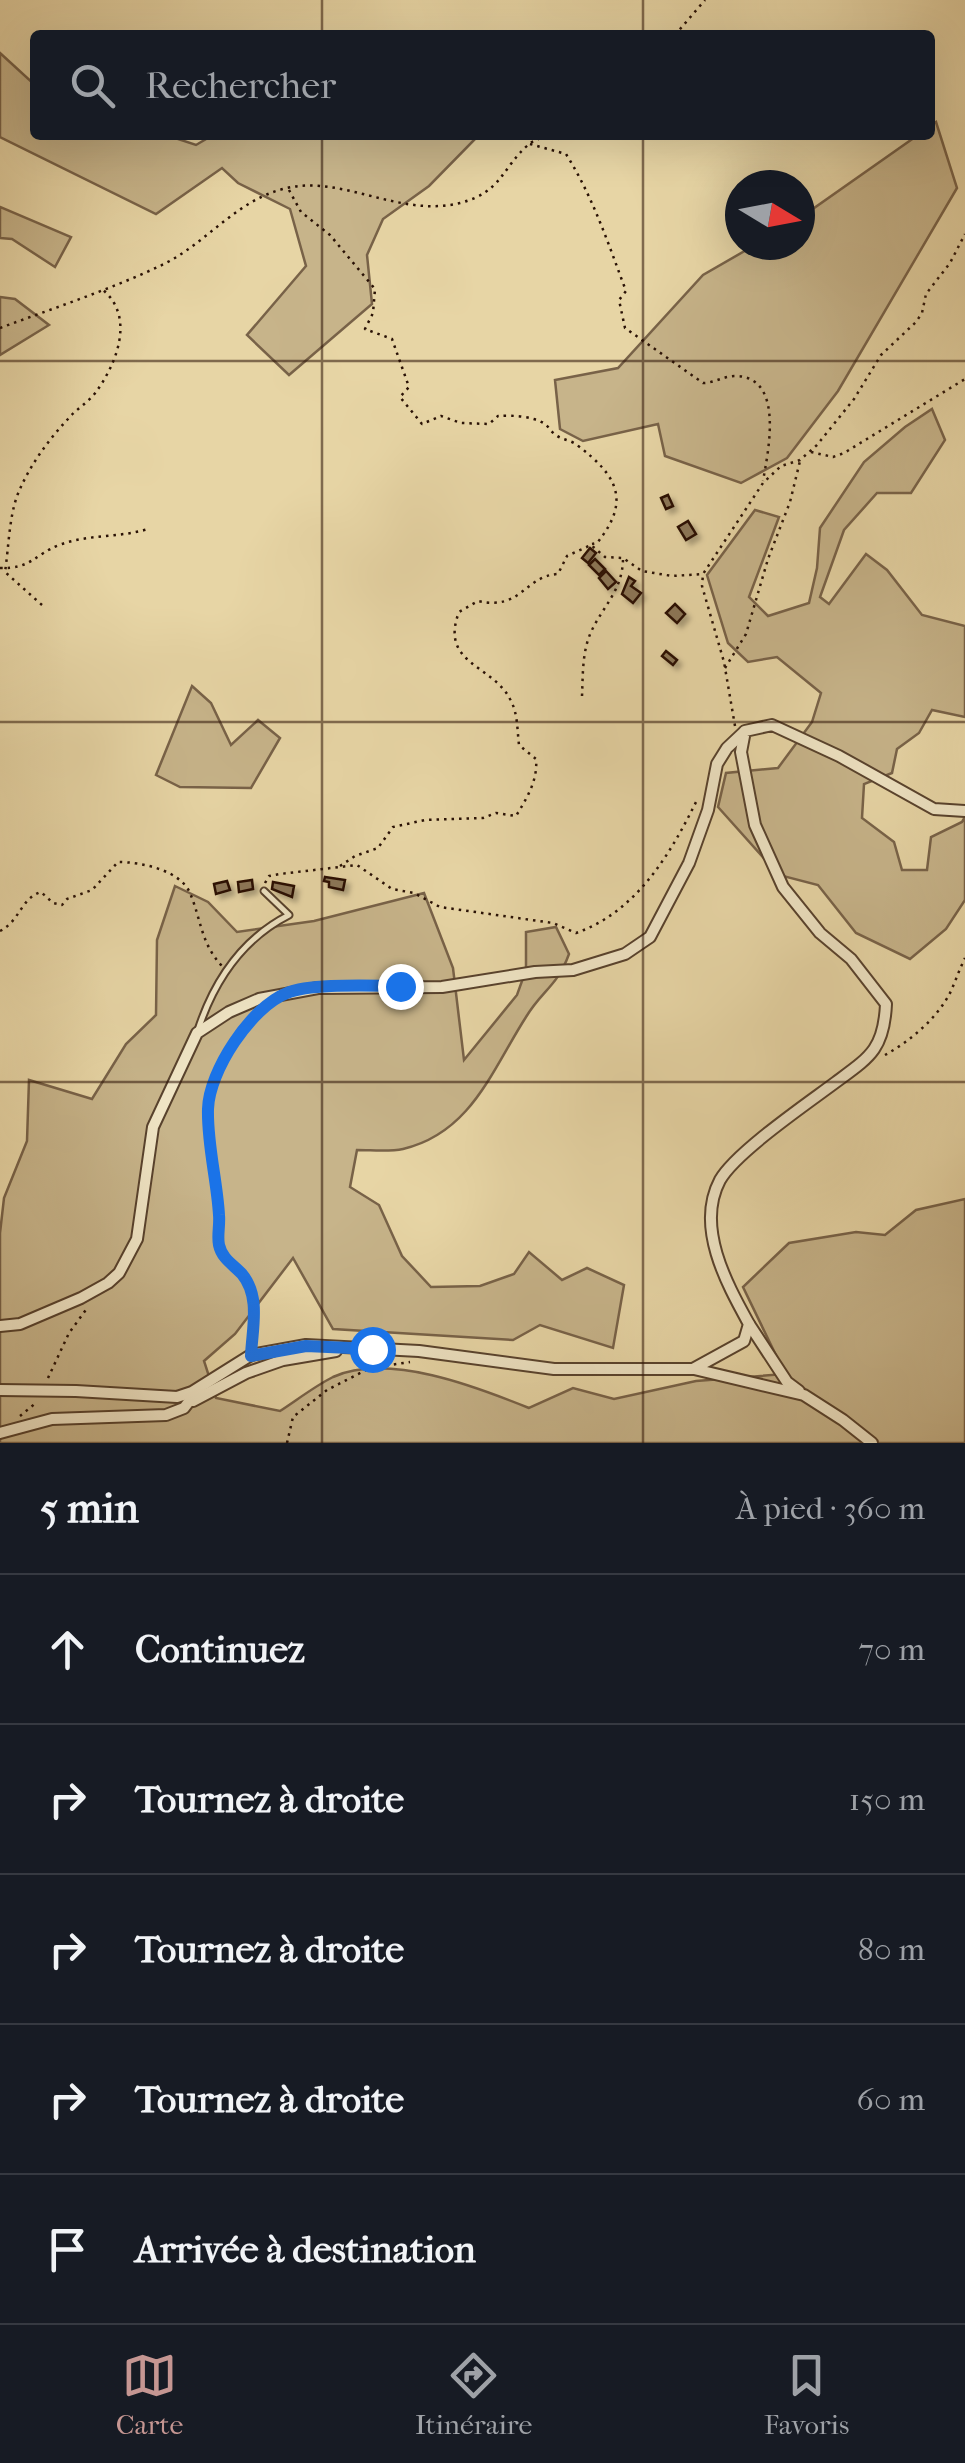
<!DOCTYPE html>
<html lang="fr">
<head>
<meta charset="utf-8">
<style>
  body { margin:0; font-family:"IM FELL French Canon",serif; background:#242831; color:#f1f3f6 }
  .compass { position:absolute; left:725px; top:170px; width:90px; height:90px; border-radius:50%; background:#171b24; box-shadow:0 10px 40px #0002; rotate:100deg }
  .stop { position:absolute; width:30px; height:30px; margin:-22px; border:8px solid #1a73e8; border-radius:50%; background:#fff }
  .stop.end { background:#1a73e8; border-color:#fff; box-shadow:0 2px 10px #0008 }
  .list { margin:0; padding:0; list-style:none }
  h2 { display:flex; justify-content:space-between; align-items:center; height:130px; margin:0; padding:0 40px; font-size:42px }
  h2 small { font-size:32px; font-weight:400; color:#9ea1a6 }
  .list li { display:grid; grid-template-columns:65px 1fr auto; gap:30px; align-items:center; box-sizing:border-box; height:150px; padding:0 40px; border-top:2px solid #363941 }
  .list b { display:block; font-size:38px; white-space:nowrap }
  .list em { font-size:32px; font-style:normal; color:#9ea1a6 }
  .icon { flex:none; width:55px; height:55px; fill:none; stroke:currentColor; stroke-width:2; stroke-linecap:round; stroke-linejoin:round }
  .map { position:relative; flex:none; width:965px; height:1443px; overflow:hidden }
  .search { position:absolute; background:#171b24; box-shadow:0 10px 40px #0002; left:30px; right:30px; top:30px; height:110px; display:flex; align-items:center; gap:25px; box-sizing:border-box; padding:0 35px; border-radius:10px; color:#9ea1a6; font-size:38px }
  .sheet { height:880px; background:#171b24 }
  nav { display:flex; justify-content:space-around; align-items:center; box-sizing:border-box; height:140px; border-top:2px solid #363941; background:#171b24; font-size:28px; color:#9ea1a6 }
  nav a { display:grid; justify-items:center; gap:5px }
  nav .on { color:#c59692 }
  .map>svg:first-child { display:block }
  .green { fill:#c7b48a; stroke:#786248; stroke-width:2.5 }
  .building { fill:#8c7758; stroke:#291105; stroke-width:2.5; filter:url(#shadow) }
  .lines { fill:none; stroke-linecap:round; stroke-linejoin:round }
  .service-casing { stroke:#58422d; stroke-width:9 }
  .minor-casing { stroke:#58422d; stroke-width:14 }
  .path { stroke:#291105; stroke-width:2.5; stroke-dasharray:2.5 5; stroke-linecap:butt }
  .service { stroke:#efe4c4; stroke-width:5 }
  .minor { stroke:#efe4c4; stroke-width:10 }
  .route { stroke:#1a73e8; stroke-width:12 }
  .grid { fill:none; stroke:#291105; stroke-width:2.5; stroke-opacity:0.55 }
</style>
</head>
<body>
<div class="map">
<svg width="965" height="1443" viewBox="0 0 965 1443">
  <defs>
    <filter id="shadow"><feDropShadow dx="4.5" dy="4.5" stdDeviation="2.5" flood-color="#0004"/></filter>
  </defs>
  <rect width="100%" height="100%" fill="#e7d5a5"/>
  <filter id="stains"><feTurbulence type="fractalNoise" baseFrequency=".002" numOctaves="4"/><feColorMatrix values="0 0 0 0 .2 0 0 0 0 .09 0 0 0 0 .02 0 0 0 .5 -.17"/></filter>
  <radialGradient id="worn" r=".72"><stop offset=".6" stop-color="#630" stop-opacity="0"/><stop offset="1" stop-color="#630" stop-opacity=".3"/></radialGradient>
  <g class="green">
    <path d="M0,53l35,32v50h131l30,10 17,-10h266l-50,51 -46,33 -16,36 5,49 -83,71 -42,-40 59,-69 -16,-57 -52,-26 -16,-15 -66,46 -156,-77z"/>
    <path d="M936,122l21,66 -119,203 -51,67 -46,25 -76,-27 -7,-32 -75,17 -23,-12 -5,-49 63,-12 85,-93 52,-30h45v-27l118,-83h12v-9z"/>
    <path d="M0,207l71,30 -16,30 -43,-28 -12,-1z"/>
    <path d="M0,297l15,2 34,26 -49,30z"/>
    <path d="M932,409l13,31 -34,53h-34l-33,37 -24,67 9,7 37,-50 21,16 35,45 43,11v91l-33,-7 -13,23 -22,16 -5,24 -28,11 -2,34 32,24 8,28h25l4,-33 31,-15 3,-5v83l-19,29 -36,30 -54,-26 -38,-48 -39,-10 -61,-68 8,-34 52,-5 34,-46 9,-29 -44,-36 -29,5 -20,-19 -21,-68 48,-65 24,7 -30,80 19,19 41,-13 8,-35 3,-40 44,-66 41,-35z"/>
    <path d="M192,686l19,17 20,42 27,-25 22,18 -29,50 -71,-1 -24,-12z"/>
    <path d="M175,886l33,16 29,30 77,-11 110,-28 29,75 11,92 53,-65 9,-25v-38l30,-5 13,27c-12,33 -27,36 -43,63 -34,53 -55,116 -123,132 -14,3 -31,1 -46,1l-7,37 29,18 23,51 29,31 49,-1 34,-12 15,-22 33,28 25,-12 37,17 -11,63 -73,-23 -27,15 -180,-11 -40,-71 -58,76 -31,27 12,37 64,13c17,-11 35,-25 53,-34 55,-25 144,10 196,31l44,-20 41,11 82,-18 89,-7 -42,-87 46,-44 67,-11 29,3 31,-25 49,-11v244h-965v-210l4,-35 23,-57 2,-61 63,19 34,-55 30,-29 1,-75z"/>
  </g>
  <g class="building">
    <path d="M668,495l5,11 -7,3 -5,-11z"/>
    <path d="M688,521l8,13 -10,6 -8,-13z"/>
    <path d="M590,548l6,5 -8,10 -6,-5z"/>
    <path d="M595,559l10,10 -6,6 -10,-10z"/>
    <path d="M606,571l10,11 -8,7 -9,-11z"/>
    <path d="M629,577l6,4 -4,5 10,7 -8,10 -11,-9z"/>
    <path d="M675,604l10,10 -8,9 -11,-10z"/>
    <path d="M666,651l11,9 -4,5 -11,-9z"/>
    <path d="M325,877l20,3 -2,10 -14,-3v-5l-5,-1z"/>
    <path d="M252,880l1,9 -14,3 -1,-10z"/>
    <path d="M227,881l3,9 -14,4 -2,-10z"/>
    <path d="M273,882l21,4 -2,11 -20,-8z"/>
  </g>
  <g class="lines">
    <g class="service-casing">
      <path id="service" d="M198,1030c16,-49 44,-91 91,-115l-25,-24"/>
    </g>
    <g class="minor-casing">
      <g id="minor">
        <path d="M749,1324l38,58 12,9"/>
        <path d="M0,1326l20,-2 61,-26 27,-15 11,-10 18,-34 16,-112 44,-94 32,-21 30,-13 59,-11 124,-1 93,-15 38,-2 52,-16 25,-17 39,-74 19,-53 9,-46 10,-16 17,-16"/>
        <path d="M694,1369l110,26 39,25 29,23"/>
        <path d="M0,1390l76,1 101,6 15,-5 59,-37 55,-10 113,6 135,18h139l51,-28 5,-17c-22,-40 -54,-97 -29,-144 16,-28 88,-77 116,-98 34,-25 48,-33 50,-78l-35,-45 -31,-26 -37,-46 -28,-62 -14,-73 4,-21 27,-6 67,31 95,53 31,2"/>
        <path d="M193,1401l53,-28 37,-13 53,-9"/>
        <path d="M0,1433l52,-14 114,-4 18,-7 13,-17"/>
      </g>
    </g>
    <g class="path">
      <path d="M675,35l30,-35"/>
      <path d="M530,144l36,10c27,43 42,89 60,137l-7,9 6,28 78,55c11,0 21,-7 32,-7 50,0 33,76 28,105"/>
      <path d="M289,190l12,22 29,23 45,54 -2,24 -8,16 27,10 17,48 -9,10 22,27 19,-8 20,7 28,1 9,-8c13,-1 35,0 47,8 4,3 6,8 11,11 6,5 15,5 21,10 41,31 54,56 20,98l-5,1"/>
      <path d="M0,328c54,-20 112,-39 164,-64 44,-22 73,-65 123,-76 56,-13 113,30 173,15 42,-11 41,-34 68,-58 5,-5 14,-7 21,-10"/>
      <path d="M811,452l22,5 11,-4 121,-74"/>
      <path d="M0,568c31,1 34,-13 59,-23 29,-11 60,-7 89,-16"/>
      <path d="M42,605l-37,-33c4,-26 4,-60 15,-83 11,-25 29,-50 48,-70 8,-10 20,-16 28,-27 21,-29 39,-75 7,-102"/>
      <path d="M725,668l21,-34 22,-75 22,-57 10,-41"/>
      <path d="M582,696c1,-21 0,-44 9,-64 12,-26 31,-41 32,-72"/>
      <path d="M735,726l-11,-64 -22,-76 1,-12 60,-91 18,-17 19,-6 17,-15 37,-46 27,-44 35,-33 6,-9 4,-19 24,-31 15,-29"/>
      <path d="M340,866l15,-10 23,-8 15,-21 32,-7 58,-2 13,-5 20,3c11,-18 22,-36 20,-57l-17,-14c-2,-16 -1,-32 -9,-46 -17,-34 -71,-35 -51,-87l19,-11c44,10 46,-25 80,-27l9,-18 24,-11 14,12 18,1 19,13 30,5 31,-2"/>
      <path d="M265,883l4,-7 11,-2 77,-9 35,24 22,4 26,14 113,16 23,10c60,-21 94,-78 121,-133"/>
      <path d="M0,931c20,-10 21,-33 41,-39l12,11 9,2 5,-6 25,-9 26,-28c23,0 62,8 72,31 11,26 11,51 32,73"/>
      <path d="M885,1055c25,-14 50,-35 64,-60 6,-12 10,-25 16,-37"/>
      <path d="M252,1342c1,-22 7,-47 -9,-67 -8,-10 -21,-15 -24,-29 -2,-10 1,-21 0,-31 -2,-35 -16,-81 -10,-116 4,-30 28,-65 49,-87"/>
      <path d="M48,1378l21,-45 19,-26"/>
      <path d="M20,1416l17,-14"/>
      <path d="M287,1443l6,-26 34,-27 43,-22 40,-6"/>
    </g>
    <use href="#service" class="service"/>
    <use href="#minor" class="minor"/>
  </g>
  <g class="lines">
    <path class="route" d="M372,1349l-66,-3 -55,10c1,-27 10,-59 -9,-82 -8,-9 -20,-15 -23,-29 -2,-9 1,-20 0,-30 -2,-35 -12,-71 -11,-106 1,-38 43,-102 79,-116 24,-10 85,-7 113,-7"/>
  </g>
  <path class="grid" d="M322,0v35M643,0v35M322,135v1308M643,135v1308M0,361h965M0,722h965M0,1082h965"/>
  <rect width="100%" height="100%" filter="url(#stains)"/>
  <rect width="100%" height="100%" fill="url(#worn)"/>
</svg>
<svg class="compass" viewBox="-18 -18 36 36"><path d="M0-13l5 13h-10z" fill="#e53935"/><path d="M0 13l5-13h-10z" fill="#9ea1a6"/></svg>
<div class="stop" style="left:372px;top:1349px"></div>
<div class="stop end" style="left:400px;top:986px"></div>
<div class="search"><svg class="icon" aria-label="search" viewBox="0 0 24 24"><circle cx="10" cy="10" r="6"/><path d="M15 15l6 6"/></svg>Rechercher</div>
</div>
<section class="sheet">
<h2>5 min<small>À pied · 360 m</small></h2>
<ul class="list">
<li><svg class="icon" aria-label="ahead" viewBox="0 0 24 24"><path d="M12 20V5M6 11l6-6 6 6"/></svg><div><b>Continuez</b></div><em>70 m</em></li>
<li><svg class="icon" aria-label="right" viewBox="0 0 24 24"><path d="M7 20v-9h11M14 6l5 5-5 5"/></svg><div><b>Tournez à droite</b></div><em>150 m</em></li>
<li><svg class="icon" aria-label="right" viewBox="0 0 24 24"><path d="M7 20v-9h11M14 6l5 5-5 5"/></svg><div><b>Tournez à droite</b></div><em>80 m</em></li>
<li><svg class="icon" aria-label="right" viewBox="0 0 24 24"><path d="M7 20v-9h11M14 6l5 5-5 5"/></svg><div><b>Tournez à droite</b></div><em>60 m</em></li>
<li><svg class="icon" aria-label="arrive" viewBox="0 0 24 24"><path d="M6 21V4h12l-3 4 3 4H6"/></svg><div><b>Arrivée à destination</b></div></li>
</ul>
</section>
<nav>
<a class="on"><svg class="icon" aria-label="map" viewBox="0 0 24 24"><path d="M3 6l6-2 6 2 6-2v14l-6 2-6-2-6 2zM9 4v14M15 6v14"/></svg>Carte</a>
<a><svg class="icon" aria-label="directions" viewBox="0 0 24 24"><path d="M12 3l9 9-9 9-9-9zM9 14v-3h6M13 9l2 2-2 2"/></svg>Itinéraire</a>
<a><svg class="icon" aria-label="saved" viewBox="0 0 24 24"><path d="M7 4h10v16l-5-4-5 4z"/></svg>Favoris</a>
</nav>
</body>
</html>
